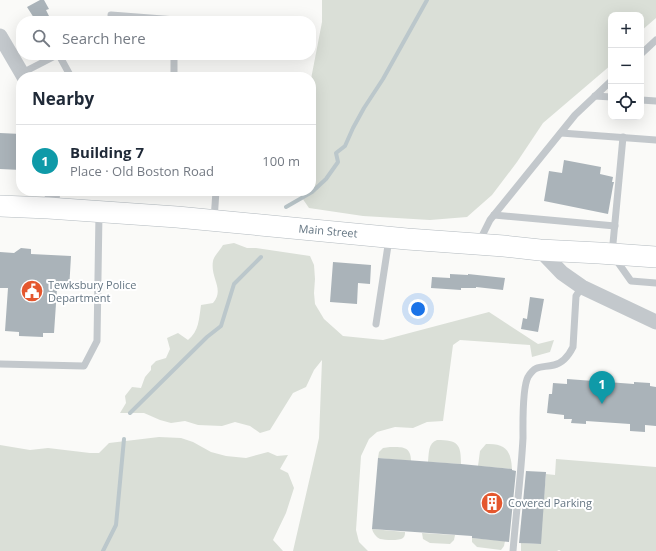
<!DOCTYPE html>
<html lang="en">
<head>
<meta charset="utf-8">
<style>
  body { margin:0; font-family:"Open Sans",sans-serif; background:#f6f6f7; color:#1f2937 }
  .controls { position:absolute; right:12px; top:12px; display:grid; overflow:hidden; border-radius:8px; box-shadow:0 4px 16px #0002 }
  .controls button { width:36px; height:36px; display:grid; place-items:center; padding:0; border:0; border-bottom:1px solid #e0e1e3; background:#fff; color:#1f2937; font:20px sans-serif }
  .you { position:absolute; left:418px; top:309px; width:14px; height:14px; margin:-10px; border:3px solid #fff; border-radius:50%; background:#1a73e8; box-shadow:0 0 0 6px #1a73e833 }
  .badge { display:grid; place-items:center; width:26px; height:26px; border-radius:50%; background:#e4572e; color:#fff; font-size:13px; font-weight:700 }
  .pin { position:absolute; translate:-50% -33px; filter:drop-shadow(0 1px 2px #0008) }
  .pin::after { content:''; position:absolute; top:21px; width:14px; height:12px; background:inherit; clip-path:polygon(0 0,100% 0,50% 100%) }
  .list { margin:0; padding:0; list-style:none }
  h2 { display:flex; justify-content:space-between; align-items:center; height:52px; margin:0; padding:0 16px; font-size:17px }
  h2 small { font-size:13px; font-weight:400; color:#747a83 }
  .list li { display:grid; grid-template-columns:26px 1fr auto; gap:12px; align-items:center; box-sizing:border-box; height:72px; padding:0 16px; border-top:1px solid #e0e1e3 }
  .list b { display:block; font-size:15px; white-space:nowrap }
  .list p { margin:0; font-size:13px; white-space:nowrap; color:#747a83 }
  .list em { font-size:13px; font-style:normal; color:#747a83 }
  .icon { flex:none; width:22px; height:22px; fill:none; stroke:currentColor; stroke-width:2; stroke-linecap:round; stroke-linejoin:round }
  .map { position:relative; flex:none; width:656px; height:551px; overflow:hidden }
  .search { position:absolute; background:#fff; box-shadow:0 4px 16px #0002; left:16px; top:16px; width:300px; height:44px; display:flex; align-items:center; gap:10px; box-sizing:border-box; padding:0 14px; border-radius:16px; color:#747a83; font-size:15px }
  .panel { position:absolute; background:#fff; box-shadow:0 4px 16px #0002; left:16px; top:72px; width:300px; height:124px; border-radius:16px }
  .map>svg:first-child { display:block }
  .green { fill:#dadfd7 }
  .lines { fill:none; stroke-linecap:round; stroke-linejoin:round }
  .stream { stroke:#bbc7cb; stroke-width:4 }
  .building { fill:#aab3b9 }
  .secondary-casing { stroke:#b3babf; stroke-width:22 }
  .service { stroke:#c3c8cc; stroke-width:7 }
  .minor { stroke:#c3c8cc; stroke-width:15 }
  .secondary { stroke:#fff; stroke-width:21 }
  .labels { text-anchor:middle; stroke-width:4; stroke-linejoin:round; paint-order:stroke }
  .street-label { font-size:11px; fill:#657683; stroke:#fff }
  .poi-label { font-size:11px; fill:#657683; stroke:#fff; text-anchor:start }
</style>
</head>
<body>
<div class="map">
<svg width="656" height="551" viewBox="0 0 656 551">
  <rect width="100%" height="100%" fill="#fafaf8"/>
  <g class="green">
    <path d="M322,0h334v18l-15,13v-16h-30v50l-68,58 -26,39 -25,33 -25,22 -37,3 -67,-4 -54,-8 -11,-16 13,-1v-112l11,-57z"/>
    <path d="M234,243l13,5h9l54,8 4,9 1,14 -1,14 1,11 9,15 19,17 40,4 106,-28 49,32 16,-4 -4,12 -18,5 -2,-12 -70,-5 -7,5 -10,76 -16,1 -14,6 -18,-1 -18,5 -8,7 -8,17 -5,74 3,12 9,9h-75l26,-113 3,-78 -8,10 -8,17 -13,6 -23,37 -10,3 -10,-7 -15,-4 -13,4 -24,-1 -13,-4 -14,2 -11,-3 -16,-7h-24l6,-10 -1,-7 7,-9 9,1 4,-11 6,-7v-4l5,-5 10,-3 4,-9 -3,-11 11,-5 10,7c11,-9 11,-21 13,-35l12,-2c12,-14 -3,-25 0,-42 1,-5 7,-11 10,-16z"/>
    <path d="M159,437l22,1 12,4 18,10 15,4 20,2 22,-6 9,4 11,-1 -8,14 8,4 6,15 -8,25 -13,27 10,11h-283v-106l30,5 18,-2 42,5h9l10,-10z"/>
    <path d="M437,440c21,0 24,4 24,24l-33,-2c1,-9 0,-19 9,-22z"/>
    <path d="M486,444c19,-1 25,6 26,25l-34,-3 2,-15z"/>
    <path d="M390,447c12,0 21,-1 21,14l-33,-3 1,-6 4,-4z"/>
    <path d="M556,459l100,8v84h-95l-2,-1 -2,1h-36v-8l19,1 6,-70 9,1z"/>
    <path d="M372,529l33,3c0,2 0,4 -2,6 -4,3 -18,2 -23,1 -4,-2 -7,-6 -8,-10z"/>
    <path d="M422,533l33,2 -1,5 -4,4 -20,-1 -7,-4z"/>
    <path d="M472,538l33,3 -1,5 -3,4 -24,-3 -5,-5z"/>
  </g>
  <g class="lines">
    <g class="stream">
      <path d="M286,207l26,-15 14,-13 12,-17 -2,-9 9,-7 8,-18 11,-20 19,-29 44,-79"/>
      <path d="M130,413l77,-76 14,-11 13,-42 27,-27"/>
      <path d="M103,551l13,-26 8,-86"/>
    </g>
  </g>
  <g class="building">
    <path d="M40,0h4l5,9 -3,1 3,6 -9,5 -3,-5 -3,2 -7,-11z"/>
    <path d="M0,133l21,1v36l-21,-1z"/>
    <path d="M564,160l37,7 -1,7 13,3 -1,5h2l-1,4 -5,28 -64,-13 5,-30 13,2z"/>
    <path d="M21,248l10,1v5l40,2 -2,34 -12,-1 -3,44h-11v4l-24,-1v-4l-14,-1 3,-43h-8v-36l14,1z"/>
    <path d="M333,262l38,3 -1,19 -12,-1 -1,21 -27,-2z"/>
    <path d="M450,274l18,1v-1l37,4 -2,12 -27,-3v1h-15v2l-30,-2 1,-11 18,1z"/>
    <path d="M530,297l14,2 -6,33 -17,-3 2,-11 4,1z"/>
    <path d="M567,379l67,5v-2l16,1v3l6,1v39l-11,-1v7l-15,-1v-7l-44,-3v3l-15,-1 1,-4h-8v-4l-17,-2 2,-19h3l1,-11 14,1z"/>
    <path d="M378,458l83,6 51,5v1l4,1 -7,71 -37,-4v-2l-100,-7z"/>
    <path d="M526,471l20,1 -5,72 -22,-1z"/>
  </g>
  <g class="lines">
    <g class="secondary-casing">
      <path id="secondary" d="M0,206l48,2 129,9 230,22 97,7 36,4 59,3 57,4"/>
    </g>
    <g class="service">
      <path d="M111,15l65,5"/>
      <path d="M176,21h8"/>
      <path d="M641,54l15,-14"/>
      <path d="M59,55l12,22"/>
      <path d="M174,55v22"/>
      <path d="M22,73l35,-18"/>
      <path d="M595,96l16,1"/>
      <path d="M641,100l15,1"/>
      <path d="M561,133l95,7"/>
      <path d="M623,137l-11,117 19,27 25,2"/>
      <path d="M494,215l121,11"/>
      <path d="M214,220l2,-29"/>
      <path d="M479,242l11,-22 85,-105 36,-34"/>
      <path d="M376,324l13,-85"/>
      <path d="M0,364l84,2 13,-25 2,-128"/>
      <path d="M513,551c3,-38 8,-75 10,-113 0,-13 -1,-50 5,-61 8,-13 14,-9 26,-12 9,-2 15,-10 19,-18l3,-51 6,-9"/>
    </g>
    <g class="minor">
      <path d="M0,36l24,41"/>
      <path d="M48,208l4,-9 1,-8"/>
      <path d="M540,250l22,23 20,14 74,35"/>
    </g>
    <use href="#secondary" class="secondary"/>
  </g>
  <defs>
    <g id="civic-disc" transform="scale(1.15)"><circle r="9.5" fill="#e4572e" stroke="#fff"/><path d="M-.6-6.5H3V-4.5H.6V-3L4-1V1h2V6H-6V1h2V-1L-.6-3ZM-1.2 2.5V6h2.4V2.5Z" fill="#fff"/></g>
    <g id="building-disc" transform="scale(1.15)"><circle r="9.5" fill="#e4572e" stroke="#fff"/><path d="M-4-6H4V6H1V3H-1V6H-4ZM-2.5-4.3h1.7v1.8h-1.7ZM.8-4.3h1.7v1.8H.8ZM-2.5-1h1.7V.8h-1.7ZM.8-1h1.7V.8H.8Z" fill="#fff"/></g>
  </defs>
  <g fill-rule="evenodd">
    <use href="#civic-disc" x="32" y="291"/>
    <use href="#building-disc" x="492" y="503"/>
  </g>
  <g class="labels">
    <g class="street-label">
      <text transform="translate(328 231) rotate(5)" y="4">Main Street</text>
    </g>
    <g class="poi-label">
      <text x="48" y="289">Tewksbury Police<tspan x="48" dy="13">Department</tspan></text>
      <text x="508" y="507">Covered Parking</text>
    </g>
  </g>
</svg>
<div class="controls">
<button>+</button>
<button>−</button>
<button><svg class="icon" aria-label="locate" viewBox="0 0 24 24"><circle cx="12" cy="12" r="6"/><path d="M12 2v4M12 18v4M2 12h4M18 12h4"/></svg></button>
</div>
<div class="you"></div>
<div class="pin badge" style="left:602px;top:404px;background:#0f9aa8">1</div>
<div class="search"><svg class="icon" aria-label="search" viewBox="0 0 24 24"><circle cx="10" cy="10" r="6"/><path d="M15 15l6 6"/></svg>Search here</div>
<section class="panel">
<h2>Nearby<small></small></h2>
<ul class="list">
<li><span class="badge" style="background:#0f9aa8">1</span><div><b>Building 7</b><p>Place · Old Boston Road</p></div><em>100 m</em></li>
</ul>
</section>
</div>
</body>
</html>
